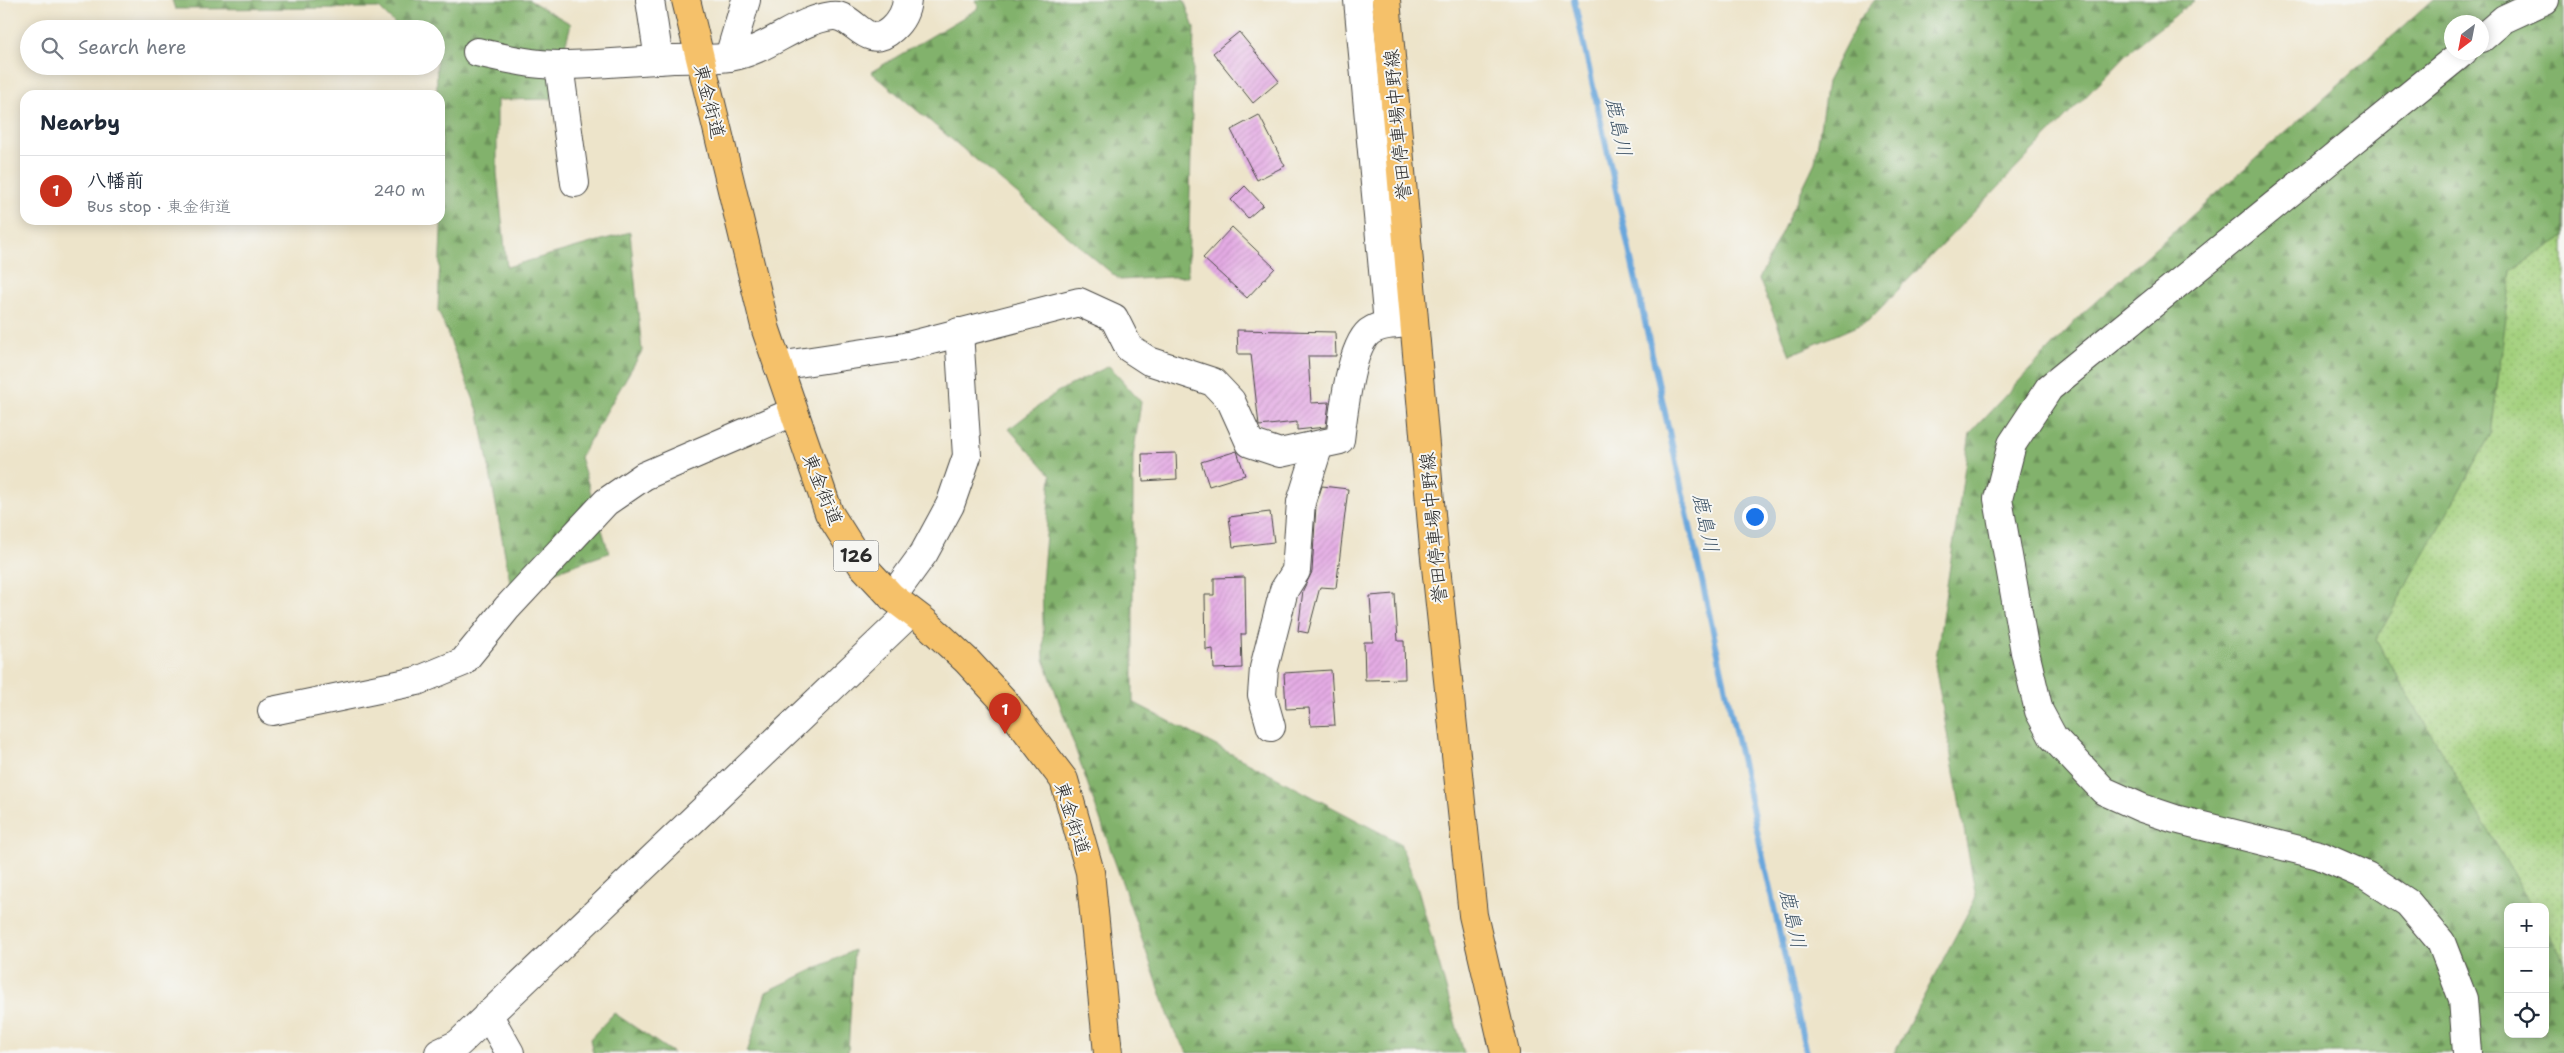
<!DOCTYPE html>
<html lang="en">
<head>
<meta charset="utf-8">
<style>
  body { margin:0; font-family:"Shantell Sans","Klee One",sans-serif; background:#f2f2f3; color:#1f2937 }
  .controls { position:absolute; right:15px; bottom:15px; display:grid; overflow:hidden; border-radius:10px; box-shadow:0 2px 12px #0003 }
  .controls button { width:45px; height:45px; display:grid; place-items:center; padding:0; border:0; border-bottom:1px solid #e0e1e3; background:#fff; color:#1f2937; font:25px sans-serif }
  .compass { position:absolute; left:2444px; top:15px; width:45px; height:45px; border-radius:50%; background:#fff; box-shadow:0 2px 12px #0003; rotate:212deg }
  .you { position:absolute; left:1754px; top:516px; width:18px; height:18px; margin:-12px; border:4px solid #fff; border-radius:50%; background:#1a73e8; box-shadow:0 0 0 8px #1a73e833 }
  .badge { display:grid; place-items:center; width:32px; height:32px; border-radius:50%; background:#c8321e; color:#fff; font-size:16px; font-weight:700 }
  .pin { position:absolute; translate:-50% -41px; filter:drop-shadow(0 1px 2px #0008) }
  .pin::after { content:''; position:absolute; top:26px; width:18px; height:15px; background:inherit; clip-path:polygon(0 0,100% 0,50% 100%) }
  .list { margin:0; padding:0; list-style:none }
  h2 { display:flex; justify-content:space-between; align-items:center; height:65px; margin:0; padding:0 20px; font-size:21px }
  h2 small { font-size:16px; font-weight:400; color:#747a83 }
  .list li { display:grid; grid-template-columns:32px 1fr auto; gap:15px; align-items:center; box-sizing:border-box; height:70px; padding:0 20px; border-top:1px solid #e0e1e3 }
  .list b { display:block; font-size:19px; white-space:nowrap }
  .list p { margin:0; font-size:16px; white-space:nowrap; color:#747a83 }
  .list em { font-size:16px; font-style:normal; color:#747a83 }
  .icon { flex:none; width:28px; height:28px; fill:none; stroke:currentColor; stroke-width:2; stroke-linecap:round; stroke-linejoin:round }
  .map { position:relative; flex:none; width:2564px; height:1053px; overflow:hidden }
  .search { position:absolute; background:#fff; box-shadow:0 2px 12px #0003; left:20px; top:20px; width:425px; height:55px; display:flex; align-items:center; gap:12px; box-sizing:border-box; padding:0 18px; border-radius:28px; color:#747a83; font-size:19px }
  .panel { position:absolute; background:#fff; box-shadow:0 2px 12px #0003; left:20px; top:90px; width:425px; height:135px; border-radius:15px }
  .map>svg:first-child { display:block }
  .grass { fill:url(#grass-dots); stroke:#677e54; fill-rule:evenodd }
  .forest { fill:url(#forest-firs); stroke:#566e4c; fill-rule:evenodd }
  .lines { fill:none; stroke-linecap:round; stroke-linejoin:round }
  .stream { stroke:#6aa7dc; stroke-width:6 }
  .building { fill:url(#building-hatch) }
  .minor-casing { stroke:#484743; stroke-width:30 }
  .major-casing { stroke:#484743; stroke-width:30 }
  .highway-casing { stroke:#484743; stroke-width:30 }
  .minor { stroke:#fff; stroke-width:28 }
  .major { stroke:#f5c16b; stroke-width:28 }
  .highway { stroke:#f5c16b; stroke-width:28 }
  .labels { text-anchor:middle; stroke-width:4; stroke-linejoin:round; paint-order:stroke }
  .shield { fill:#f6f6f2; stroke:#686867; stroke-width:1 }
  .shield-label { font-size:18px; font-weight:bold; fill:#2b2b2b }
  .street-label { font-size:19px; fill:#2b2b2b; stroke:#f6f6f2 }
  .water-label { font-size:20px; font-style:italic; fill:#415669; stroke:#f6f6f2 }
</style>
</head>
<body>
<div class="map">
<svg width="2564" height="1053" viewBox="0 0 2564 1053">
  <defs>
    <pattern id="grass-dots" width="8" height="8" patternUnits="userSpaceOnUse" patternTransform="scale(1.25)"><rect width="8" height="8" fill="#a3d07d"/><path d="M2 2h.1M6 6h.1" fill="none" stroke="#8cb36c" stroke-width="1.8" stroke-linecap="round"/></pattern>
    <pattern id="forest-firs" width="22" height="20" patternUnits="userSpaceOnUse" patternTransform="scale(1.25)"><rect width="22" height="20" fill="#82b26c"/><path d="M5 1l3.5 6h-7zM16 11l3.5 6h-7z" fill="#6b9159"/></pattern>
    <pattern id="building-hatch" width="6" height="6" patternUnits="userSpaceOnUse" patternTransform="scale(1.25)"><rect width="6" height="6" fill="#e4abe4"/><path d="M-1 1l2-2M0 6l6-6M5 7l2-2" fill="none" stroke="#c493c4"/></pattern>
  </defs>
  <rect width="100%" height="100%" fill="#f6f6f2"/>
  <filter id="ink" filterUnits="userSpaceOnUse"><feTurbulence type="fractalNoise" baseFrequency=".02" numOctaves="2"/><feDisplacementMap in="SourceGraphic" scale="10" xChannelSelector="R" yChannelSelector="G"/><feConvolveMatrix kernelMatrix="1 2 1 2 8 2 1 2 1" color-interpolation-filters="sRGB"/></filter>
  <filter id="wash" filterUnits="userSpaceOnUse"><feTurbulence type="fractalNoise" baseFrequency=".0096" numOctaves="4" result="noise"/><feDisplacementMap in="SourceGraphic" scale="20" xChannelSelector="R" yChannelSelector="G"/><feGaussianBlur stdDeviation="1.12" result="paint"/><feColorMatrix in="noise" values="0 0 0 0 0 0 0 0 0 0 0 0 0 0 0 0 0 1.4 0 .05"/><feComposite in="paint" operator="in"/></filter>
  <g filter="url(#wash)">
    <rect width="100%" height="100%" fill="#ede4ca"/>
    <path class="grass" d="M2564,155v898h-78l-255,-368zM2508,907h37v127h-37z"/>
    <g class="forest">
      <path d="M172,0h357l42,24 -20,75 -54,1v73l10,94 123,-35 12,119 -62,106 29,96 -98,34 -32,-174 -41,-103 5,-134 -3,-81h-3l-1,-66h-36l-21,-21 -204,1z"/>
      <path d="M975,0h209l10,28 -6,248 -68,4 -249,-208 108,-64z"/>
      <path d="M1875,0h320l-65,51 -262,270 -78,34 -31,-76 56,-117 12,-80 32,-62z"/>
      <path d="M2433,0h131v237l-52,33 -21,164 -115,206 157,267h-25v127h37v-106l19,32v93h-670l82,-156 -41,-232 35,-232 113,-120zM2452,22h30v30h-30z"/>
      <path d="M1109,366l32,36 -8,55v245l267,141 18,46 46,164h-276l-14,-22 -130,-372 -2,-76 9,-108 -42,-46 48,-37z"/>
      <path d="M854,950l-6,103h-101l19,-61z"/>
      <path d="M614,1013l59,40h-80l-3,-14z"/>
    </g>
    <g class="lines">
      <path class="stream" d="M1574,0l232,1053"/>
    </g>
    <g id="blocks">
      <g class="building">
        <path d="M1239,32l40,49 -26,22 -40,-50z"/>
        <path d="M1259,115l26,51 -28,14 -26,-50z"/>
        <path d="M1245,186l18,19 -15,13 -17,-18z"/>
        <path d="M1232,227l43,41 -28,30 -44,-40z"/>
        <path d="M1237,330l98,2 1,24h-28l3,47 18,-1 -3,25 -29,3v-8l-38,4 -8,-72h-13z"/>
        <path d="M1237,451l8,24 -36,11 -8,-24z"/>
        <path d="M1176,453l1,26 -34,2 -1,-27z"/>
        <path d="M1322,486l26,3 -12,99 -16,-1 -12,46 -10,-2 5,-41 9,-18 4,-67z"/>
        <path d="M1270,512l4,30 -41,5 -4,-30z"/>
        <path d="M1245,577l1,57h-5l1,34 -28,1 -1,-20 -7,1 -1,-55h9v-17z"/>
        <path d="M1395,594l3,47h6l1,38 -40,1 -1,-38h9l-3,-46z"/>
        <path d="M1331,670l4,55 -24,1 -2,-18 -23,1 -2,-36z"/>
      </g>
    </g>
  </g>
  <g filter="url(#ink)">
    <use href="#blocks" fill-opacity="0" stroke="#484743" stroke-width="1"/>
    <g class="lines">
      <g class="minor-casing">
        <g id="minor">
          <path d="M650,0l9,60"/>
          <path d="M1358,0l30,324"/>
          <path d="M2482,38l22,-19 41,-19"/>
          <path d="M477,52c27,6 55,13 83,13 37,0 76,-4 113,-6 19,-1 39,1 57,-2 37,-6 67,-37 102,-41 22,-3 34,37 60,13 9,-8 14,-17 15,-29"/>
          <path d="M2463,52l-414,336 -37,56 -14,55 27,153 14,59 14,26 51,54 38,17 33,11 144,36 48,21 41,27 33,39 22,57 4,54"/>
          <path d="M729,57l17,-57"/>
          <path d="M559,65l16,118"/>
          <path d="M778,366l126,-19 175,-45 35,16 15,30 20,13 64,21 18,19 19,42 30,10 60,-13c3,-24 10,-92 29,-108 13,-9 30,-8 45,-9"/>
          <path d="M892,597l32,-44 26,-48 17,-49 -8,-124"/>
          <path d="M272,711l145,-30 46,-19 44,-54 99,-106 38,-26 149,-64"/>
          <path d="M1271,727l-9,-32 2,-27 20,-78 12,-19 5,-69 18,-57"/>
          <path d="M488,1014l22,39"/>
          <path d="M439,1053l19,-9 453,-432"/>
        </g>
      </g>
      <g class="major-casing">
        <path id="major" d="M1386,0l48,548 39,367 32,138"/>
      </g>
      <g class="highway-casing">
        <path id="highway" d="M686,0l80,330 63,183 33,52 30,32 33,25 42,39 37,40 60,79 26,92 18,181"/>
      </g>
      <use href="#minor" class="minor"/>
      <use href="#major" class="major"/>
      <use href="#highway" class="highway"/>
    </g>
  </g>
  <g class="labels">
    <rect class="shield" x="833.5" y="540.5" width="45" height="31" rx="4"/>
    <g class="shield-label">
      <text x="856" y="562">126</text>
    </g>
    <g class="street-label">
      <text transform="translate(710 101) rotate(76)" y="7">東金街道</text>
      <text transform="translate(1397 125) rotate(-95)" y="7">誉田停車場中野線</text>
      <text transform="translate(823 489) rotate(68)" y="7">東金街道</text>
      <text transform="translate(1433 528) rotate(-95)" y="7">誉田停車場中野線</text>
      <text transform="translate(1073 818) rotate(72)" y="7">東金街道</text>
    </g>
    <g class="water-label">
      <text transform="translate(1619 127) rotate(78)" y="7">鹿島川</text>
      <text transform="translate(1706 523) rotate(78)" y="7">鹿島川</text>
      <text transform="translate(1793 919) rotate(78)" y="7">鹿島川</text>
    </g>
  </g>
</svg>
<div class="controls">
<button>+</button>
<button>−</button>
<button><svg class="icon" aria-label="locate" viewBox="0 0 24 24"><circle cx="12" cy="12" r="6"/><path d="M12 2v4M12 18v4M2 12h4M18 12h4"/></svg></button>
</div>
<svg class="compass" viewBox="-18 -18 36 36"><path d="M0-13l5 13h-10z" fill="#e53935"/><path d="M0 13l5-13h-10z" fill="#747a83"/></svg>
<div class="you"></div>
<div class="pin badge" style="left:1005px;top:734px">1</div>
<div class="search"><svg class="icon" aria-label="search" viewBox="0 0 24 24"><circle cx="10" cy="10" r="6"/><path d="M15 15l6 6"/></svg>Search here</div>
<section class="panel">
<h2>Nearby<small></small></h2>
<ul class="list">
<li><span class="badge">1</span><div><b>八幡前</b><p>Bus stop · 東金街道</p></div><em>240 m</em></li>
</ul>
</section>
</div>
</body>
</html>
